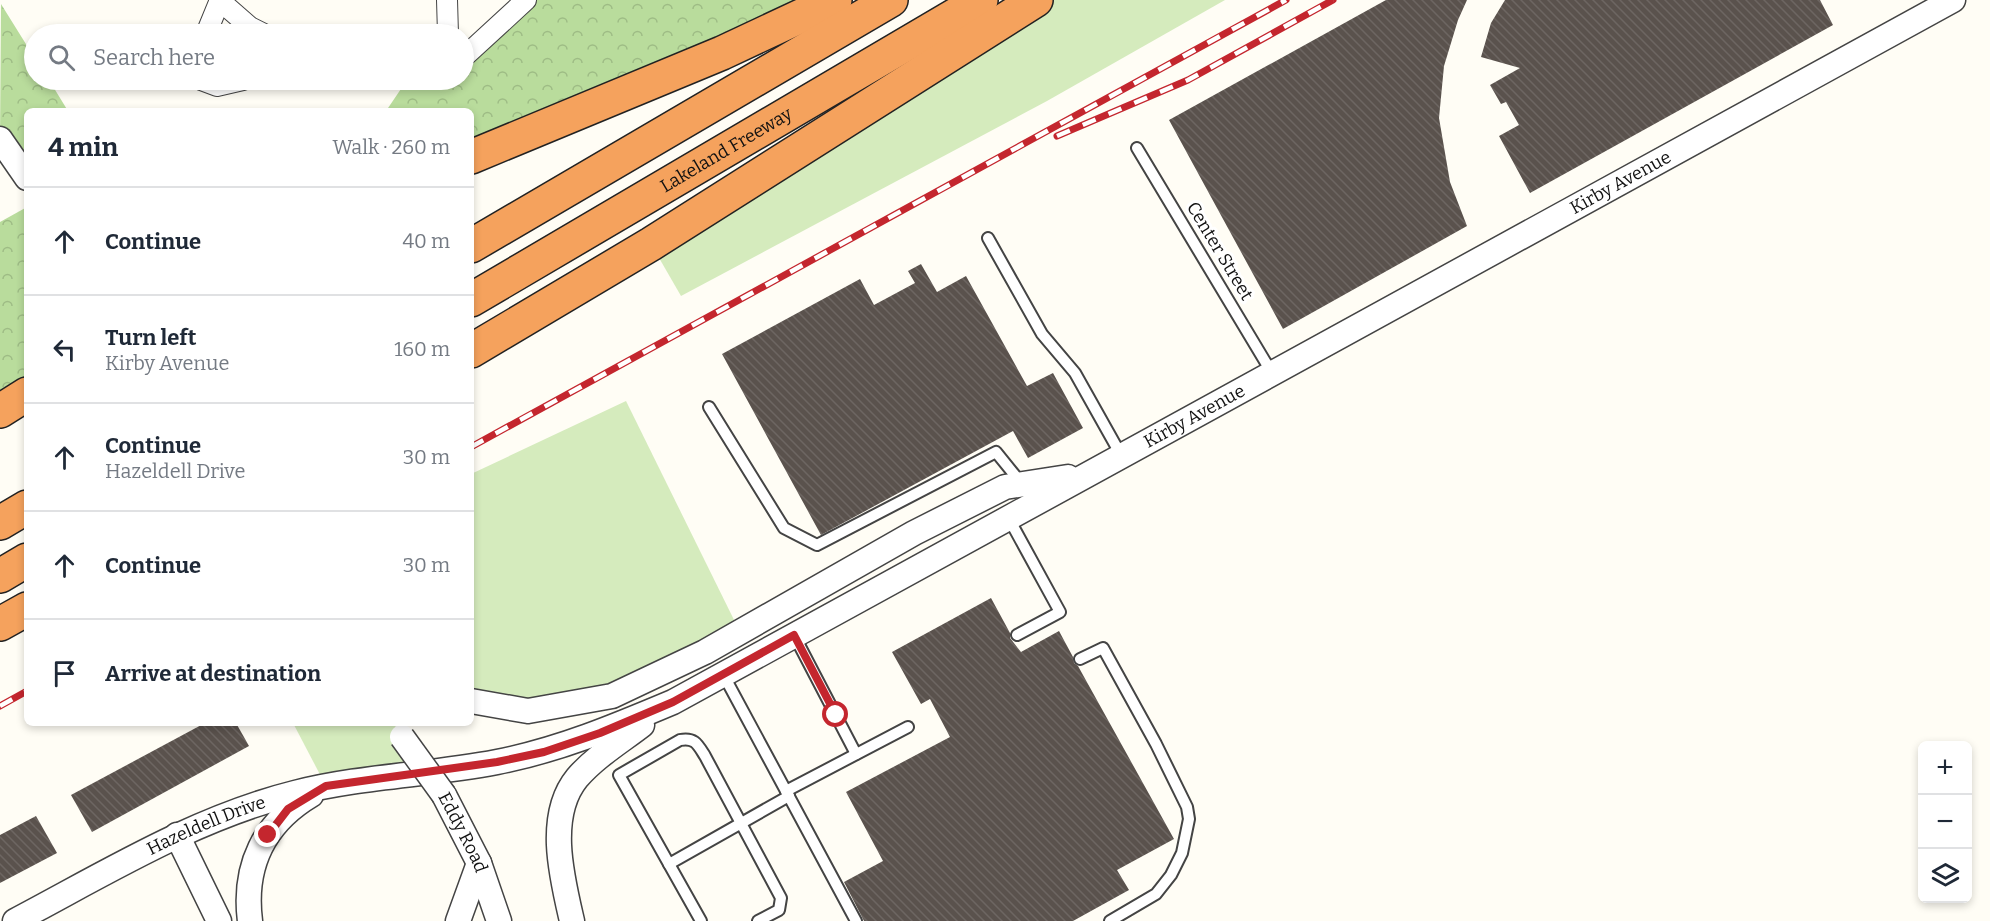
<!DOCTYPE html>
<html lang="en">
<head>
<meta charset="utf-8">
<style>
  body { margin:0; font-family:Bitter,serif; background:#f2f2f3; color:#1f2937 }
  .controls { position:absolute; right:18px; bottom:18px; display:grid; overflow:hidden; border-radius:9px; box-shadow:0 3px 9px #0003 }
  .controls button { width:54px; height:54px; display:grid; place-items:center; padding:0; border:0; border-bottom:2px solid #e0e1e3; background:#fff; color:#1f2937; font:30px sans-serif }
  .stop { position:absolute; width:18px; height:18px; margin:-14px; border:4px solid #c4262e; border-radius:50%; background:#fff }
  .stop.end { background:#c4262e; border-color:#fff; box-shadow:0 2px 6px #0008 }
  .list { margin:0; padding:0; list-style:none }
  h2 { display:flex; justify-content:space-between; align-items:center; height:78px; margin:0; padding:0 24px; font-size:26px }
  h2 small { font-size:20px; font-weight:400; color:#747a83 }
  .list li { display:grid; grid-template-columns:39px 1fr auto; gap:18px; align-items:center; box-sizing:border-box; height:108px; padding:0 24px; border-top:2px solid #e0e1e3 }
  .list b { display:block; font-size:22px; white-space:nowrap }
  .list p { margin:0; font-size:20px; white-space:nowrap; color:#747a83 }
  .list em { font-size:20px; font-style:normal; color:#747a83 }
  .icon { flex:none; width:33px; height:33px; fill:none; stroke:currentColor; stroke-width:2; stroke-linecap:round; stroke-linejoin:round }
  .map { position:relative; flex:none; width:1990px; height:921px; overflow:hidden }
  .search { position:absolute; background:#fff; box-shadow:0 3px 9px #0003; left:24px; top:24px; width:450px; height:66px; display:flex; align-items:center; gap:15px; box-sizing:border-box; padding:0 21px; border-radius:33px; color:#747a83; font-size:22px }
  .panel { position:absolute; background:#fff; box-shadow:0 3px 9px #0003; left:24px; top:108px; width:450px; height:618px; border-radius:9px }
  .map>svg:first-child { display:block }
  .grass { fill:#d5ebbd }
  .forest { fill:url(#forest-crowns) }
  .building { fill:url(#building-back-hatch) }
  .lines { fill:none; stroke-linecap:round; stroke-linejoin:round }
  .service-casing { stroke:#444; stroke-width:14 }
  .minor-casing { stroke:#444; stroke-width:22 }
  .tertiary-casing { stroke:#444; stroke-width:27 }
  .motorway-casing { stroke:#222; stroke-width:36 }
  .service { stroke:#fff; stroke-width:10 }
  .minor { stroke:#fff; stroke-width:20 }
  .tertiary { stroke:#fff; stroke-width:24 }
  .motorway { stroke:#f5a25d; stroke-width:33 }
  .rail-casing { stroke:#c4262e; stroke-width:7 }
  .rail { stroke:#fff; stroke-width:4.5; stroke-dasharray:14; stroke-linecap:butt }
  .tertiary-bridge-casing { stroke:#444; stroke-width:27; stroke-linecap:butt }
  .tertiary-bridge { stroke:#fff; stroke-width:24 }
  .route { stroke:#c4262e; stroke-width:8 }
  .labels { text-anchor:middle; stroke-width:6; stroke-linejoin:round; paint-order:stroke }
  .street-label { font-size:18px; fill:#111; stroke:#fff }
</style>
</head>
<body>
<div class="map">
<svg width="1990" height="921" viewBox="0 0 1990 921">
  <defs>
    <pattern id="forest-crowns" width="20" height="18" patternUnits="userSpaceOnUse" patternTransform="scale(1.5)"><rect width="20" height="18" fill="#b9dc9c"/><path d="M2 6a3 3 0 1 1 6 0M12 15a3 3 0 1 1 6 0" fill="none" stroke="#9ebc85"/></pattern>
    <pattern id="building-back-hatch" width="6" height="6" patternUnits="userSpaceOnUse" patternTransform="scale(1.5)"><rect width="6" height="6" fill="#5a524d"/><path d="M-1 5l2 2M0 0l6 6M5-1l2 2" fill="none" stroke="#6d6662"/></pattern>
  </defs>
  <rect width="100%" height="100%" fill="#fffdf5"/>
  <g class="grass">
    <path d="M1036,0h189l-178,101 -366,195 -30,-52z"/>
    <path d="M626,401l114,231 -128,64 -141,5v-227z"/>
    <path d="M293,723h100l34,48 -101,15z"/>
  </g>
  <g class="forest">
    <path d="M526,0h309l-364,157v-46h-85l21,-31h57v-23z"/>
    <path d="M1,4l33,53v23h15l19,31h-41v67l-27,-39z"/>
    <path d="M27,207v187l-27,17v-189z"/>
  </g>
  <g class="building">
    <path d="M1386,0h81l-9,20 -14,46 -5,52 11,64 17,44 -184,103 -114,-209z"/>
    <path d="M1505,0h315l13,25 -303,168 -31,-57 20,-11 -13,-23 -5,2 -11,-19 30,-17 -39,-11 10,-34z"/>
    <path d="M921,264l16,28 29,-16 61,110 26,-13 30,55 -55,30 -15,-27 -192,104 -99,-181 138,-75 14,26 41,-22 -7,-12z"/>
    <path d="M991,598l19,35v5l11,14 38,-21 14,26 1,6 4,3 96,173 -57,31 12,20 -56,31h-209l-20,-39 39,-21 -37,-69 104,-55 -20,-38 -9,5 -29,-52z"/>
    <path d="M205,723h31l13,23 -157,86 -21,-37z"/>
    <path d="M36,816l21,37 -57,30v-48z"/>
  </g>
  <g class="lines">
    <g class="service-casing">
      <g id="service">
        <path d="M1137,148l135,225"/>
        <path d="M988,238l54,96 33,39 46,82"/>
        <path d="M709,407l75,121 33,17 179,-93 26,32"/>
        <path d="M1008,517l52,95 -43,23"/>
        <path d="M794,635l62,119"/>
        <path d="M1080,659l23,-11 53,96 31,63 2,12 -7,34 -11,22 -15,19 -46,27"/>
        <path d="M723,674l133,247"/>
        <path d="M786,791l122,-64"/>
        <path d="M669,864l120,-68"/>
        <path d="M701,921l-82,-146 61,-35c15,-3 18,5 25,16l76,142 -2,12 -21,11"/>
      </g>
    </g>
    <g class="minor-casing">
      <g id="minor">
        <path d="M219,0l31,27 14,7"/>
        <path d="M447,0l1,34"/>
        <path d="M206,34l14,-34"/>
        <path d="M464,57l62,-57"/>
        <path d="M201,80l16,6 26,-6"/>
      </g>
    </g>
    <g class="tertiary-casing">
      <g id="tertiary">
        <path d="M0,139l27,39"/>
        <path d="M471,701l57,10 84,-15 93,-44 209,-119 91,-46 63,-10"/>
        <path id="s1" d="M444,795l35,68 20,58"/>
        <path d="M177,835l42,86"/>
        <path id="s2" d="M15,921c91,-48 180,-103 280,-128 67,-17 135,-18 202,-31 62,-12 119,-36 176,-60l1280,-702"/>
        <path d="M250,921c-7,-55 14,-98 61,-126"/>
        <path d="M458,921l21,-58"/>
        <path d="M572,921c-10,-43 -26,-105 5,-143 18,-21 43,-36 65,-53"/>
      </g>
    </g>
    <g class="motorway-casing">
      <g id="motorway">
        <path d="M471,157l251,-104 113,-53"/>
        <path d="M471,246l420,-246"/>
        <path id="s3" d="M471,300l510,-300"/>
        <path d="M471,351l180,-107 385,-244"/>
        <path d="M0,411l27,-17"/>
        <path d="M0,523l27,-16"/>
        <path d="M0,576l27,-16"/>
        <path d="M0,624l27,-15"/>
      </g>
    </g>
    <use href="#service" class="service"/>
    <use href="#minor" class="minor"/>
    <use href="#tertiary" class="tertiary"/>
    <use href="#motorway" class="motorway"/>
    <g class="rail-casing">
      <g id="rail">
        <path d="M1057,136l131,-56 145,-80"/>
        <path d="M471,447l815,-447"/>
        <path d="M0,706l27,-15"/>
      </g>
    </g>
    <use href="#rail" class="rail"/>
    <g class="tertiary-bridge-casing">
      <path id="tertiary-bridge" d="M402,737l42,58"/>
    </g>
    <use href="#tertiary-bridge" class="tertiary-bridge"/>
  </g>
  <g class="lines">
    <path class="route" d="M268,835l20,-26 38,-23 171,-24 47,-10 56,-19 73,-31 121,-67 42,80"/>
  </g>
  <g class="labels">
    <g class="street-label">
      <text dy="6" stroke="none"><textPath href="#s3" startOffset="296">Lakeland Freeway</textPath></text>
      <text dy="6" stroke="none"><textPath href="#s2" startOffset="1780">Kirby Avenue</textPath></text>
      <text transform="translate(1220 251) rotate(59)" y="6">Center Street</text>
      <text dy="6" stroke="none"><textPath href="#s2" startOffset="1294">Kirby Avenue</textPath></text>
      <text dy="6" stroke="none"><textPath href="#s2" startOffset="214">Hazeldell Drive</textPath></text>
      <text dy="6" stroke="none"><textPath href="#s1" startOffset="42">Eddy Road</textPath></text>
    </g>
  </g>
</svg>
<div class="controls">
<button>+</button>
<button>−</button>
<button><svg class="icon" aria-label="layers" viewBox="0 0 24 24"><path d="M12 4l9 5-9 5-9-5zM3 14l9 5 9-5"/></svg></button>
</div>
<div class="stop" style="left:836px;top:715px"></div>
<div class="stop end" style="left:268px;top:835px"></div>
<div class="search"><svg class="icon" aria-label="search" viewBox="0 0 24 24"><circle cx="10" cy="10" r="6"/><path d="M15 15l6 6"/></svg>Search here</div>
<section class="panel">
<h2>4 min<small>Walk · 260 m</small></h2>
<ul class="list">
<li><svg class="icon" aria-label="ahead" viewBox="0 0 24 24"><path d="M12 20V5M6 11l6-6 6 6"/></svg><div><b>Continue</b></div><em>40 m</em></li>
<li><svg class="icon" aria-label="left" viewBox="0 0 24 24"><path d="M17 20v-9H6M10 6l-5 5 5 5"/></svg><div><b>Turn left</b><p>Kirby Avenue</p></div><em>160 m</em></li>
<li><svg class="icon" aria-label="ahead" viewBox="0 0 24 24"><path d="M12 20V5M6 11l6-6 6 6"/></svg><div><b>Continue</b><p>Hazeldell Drive</p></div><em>30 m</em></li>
<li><svg class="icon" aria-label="ahead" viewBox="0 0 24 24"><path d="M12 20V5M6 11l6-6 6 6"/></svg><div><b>Continue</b></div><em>30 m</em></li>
<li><svg class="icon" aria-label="arrive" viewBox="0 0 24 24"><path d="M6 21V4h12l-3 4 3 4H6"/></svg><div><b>Arrive at destination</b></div></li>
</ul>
</section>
</div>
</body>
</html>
